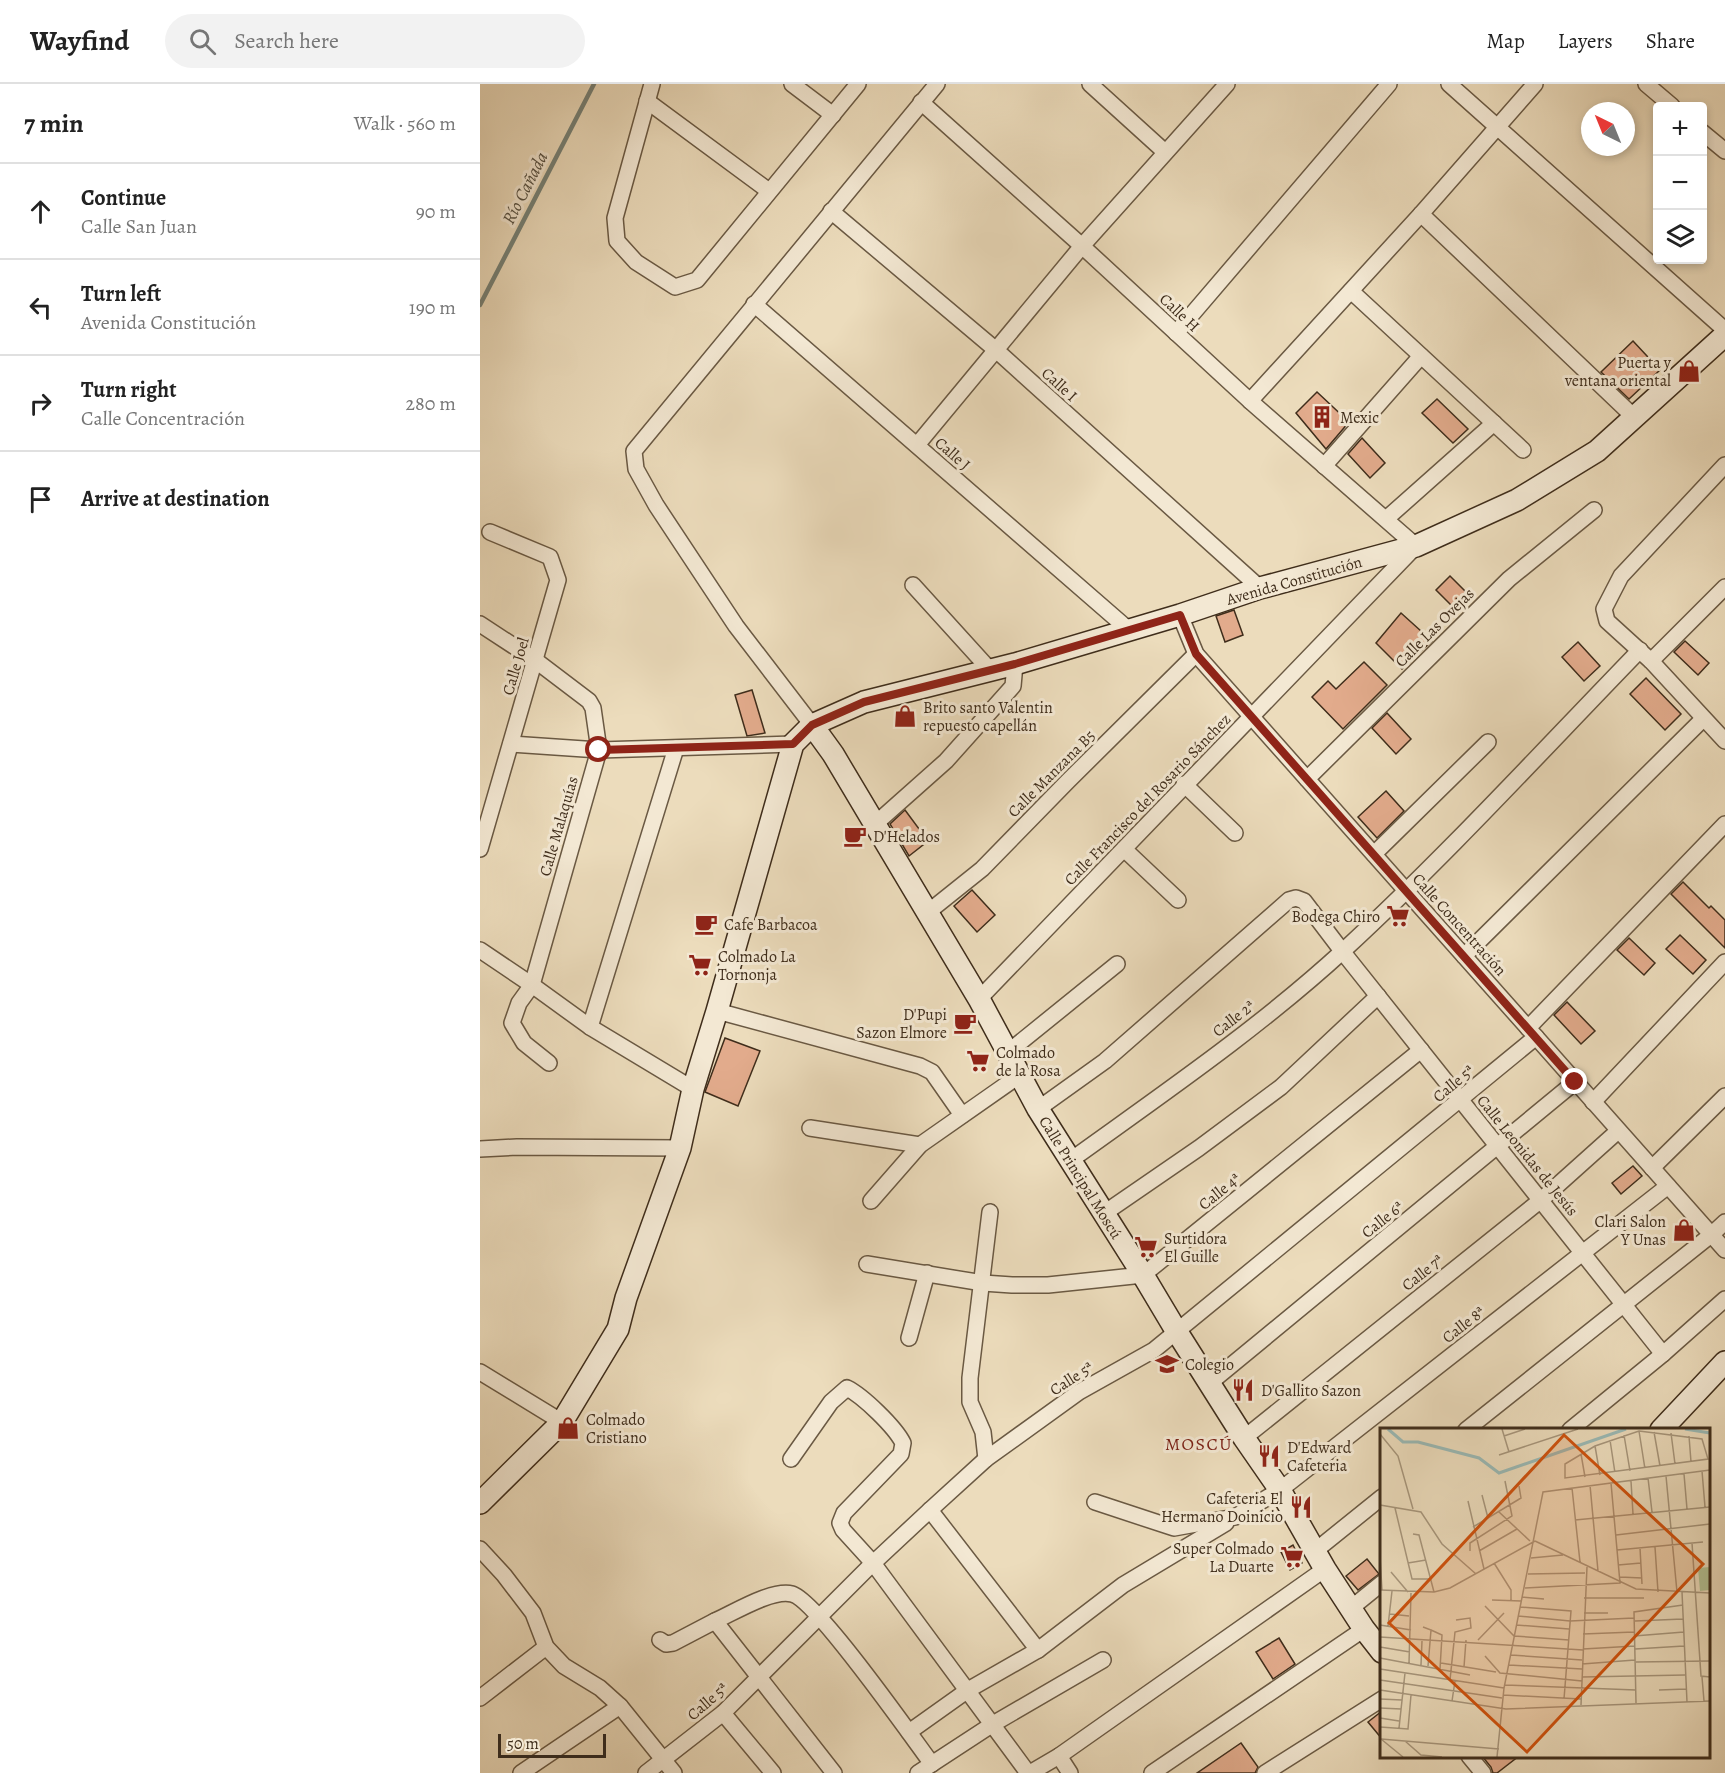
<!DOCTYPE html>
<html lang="en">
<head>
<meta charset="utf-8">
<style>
  body { margin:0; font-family:Alegreya,serif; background:#f2f2f2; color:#222 }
  .controls { position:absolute; right:18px; top:18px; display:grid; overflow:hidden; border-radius:6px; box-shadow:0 3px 9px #0003 }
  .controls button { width:54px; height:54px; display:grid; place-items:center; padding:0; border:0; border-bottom:2px solid #e0e0e0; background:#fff; color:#222; font:30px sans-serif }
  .compass { position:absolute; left:1101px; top:18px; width:54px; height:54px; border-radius:50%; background:#fff; box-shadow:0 3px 9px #0003; rotate:317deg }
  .scale { position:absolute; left:18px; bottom:15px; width:108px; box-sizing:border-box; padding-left:6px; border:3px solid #3f2d1b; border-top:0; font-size:16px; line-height:21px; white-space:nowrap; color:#3f2d1b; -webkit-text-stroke:4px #f3e8d3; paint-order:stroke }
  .stop { position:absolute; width:18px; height:18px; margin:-14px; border:4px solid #8f2418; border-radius:50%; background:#fff }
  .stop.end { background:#8f2418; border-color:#fff; box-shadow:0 2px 6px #0008 }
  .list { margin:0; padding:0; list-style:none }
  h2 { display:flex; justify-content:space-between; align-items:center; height:78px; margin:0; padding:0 24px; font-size:26px }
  h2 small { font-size:20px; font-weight:400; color:#767676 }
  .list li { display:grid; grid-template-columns:39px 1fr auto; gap:18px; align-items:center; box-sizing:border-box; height:96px; padding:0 24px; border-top:2px solid #e0e0e0 }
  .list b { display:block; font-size:22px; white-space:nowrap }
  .list p { margin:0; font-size:20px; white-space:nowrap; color:#767676 }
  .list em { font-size:20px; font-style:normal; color:#767676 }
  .icon { flex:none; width:33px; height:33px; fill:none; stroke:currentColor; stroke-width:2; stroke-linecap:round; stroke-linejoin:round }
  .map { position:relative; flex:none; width:1245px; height:1689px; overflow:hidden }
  header { display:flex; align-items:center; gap:36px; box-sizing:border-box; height:84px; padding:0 30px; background:#fff; border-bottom:2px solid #e0e0e0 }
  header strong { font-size:28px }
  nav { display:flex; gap:33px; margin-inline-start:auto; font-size:21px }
  .search { width:420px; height:54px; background:#f2f2f2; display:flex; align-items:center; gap:15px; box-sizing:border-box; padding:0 21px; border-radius:33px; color:#767676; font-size:22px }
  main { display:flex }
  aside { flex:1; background:#fff }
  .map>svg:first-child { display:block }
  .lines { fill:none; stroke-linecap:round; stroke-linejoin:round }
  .stream { stroke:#768278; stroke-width:4.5 }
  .building { fill:#e2ab8c; stroke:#3f2d1b; stroke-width:1.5 }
  .street-casing { stroke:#6a5943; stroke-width:18 }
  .secondary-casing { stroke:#3f2d1b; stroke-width:24 }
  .street { stroke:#f3e8d3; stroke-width:15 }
  .secondary { stroke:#f3e8d3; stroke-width:21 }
  .route { stroke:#8f2418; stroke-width:8 }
  .labels { text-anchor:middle; stroke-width:6; stroke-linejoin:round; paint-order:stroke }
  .street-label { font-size:16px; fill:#3f2d1b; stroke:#f3e8d3 }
  .poi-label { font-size:16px; fill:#3f2d1b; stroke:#f3e8d3; text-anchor:start }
  .water-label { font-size:18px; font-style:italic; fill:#565042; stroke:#f3e8d3 }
  .neighbourhood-label { font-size:18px; letter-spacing:1.5px; fill:#7a1f14; stroke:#f3e8d3 }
  .inset-river { fill:none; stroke:#9abab6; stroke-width:3 }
  .inset-road { fill:none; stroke:#a7967c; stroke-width:1.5 }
  .view { fill:#cf520e; fill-opacity:0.15; stroke:#cf520e; stroke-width:3 }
  .inset-edge { fill:none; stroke:#3f2d1b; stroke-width:3 }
</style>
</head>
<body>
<header>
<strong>Wayfind</strong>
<div class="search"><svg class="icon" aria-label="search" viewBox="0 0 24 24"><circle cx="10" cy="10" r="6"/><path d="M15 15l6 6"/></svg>Search here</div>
<nav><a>Map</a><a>Layers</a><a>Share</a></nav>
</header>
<main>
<aside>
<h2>7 min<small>Walk · 560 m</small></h2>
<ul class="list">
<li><svg class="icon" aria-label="ahead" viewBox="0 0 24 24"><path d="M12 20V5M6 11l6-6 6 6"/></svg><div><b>Continue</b><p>Calle San Juan</p></div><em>90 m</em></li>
<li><svg class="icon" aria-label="left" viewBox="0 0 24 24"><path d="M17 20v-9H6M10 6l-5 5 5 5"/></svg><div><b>Turn left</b><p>Avenida Constitución</p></div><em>190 m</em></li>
<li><svg class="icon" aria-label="right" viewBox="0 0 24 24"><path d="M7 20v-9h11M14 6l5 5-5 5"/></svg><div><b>Turn right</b><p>Calle Concentración</p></div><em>280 m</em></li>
<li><svg class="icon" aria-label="arrive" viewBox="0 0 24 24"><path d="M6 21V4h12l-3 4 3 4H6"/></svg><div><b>Arrive at destination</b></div></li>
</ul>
</aside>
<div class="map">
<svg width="1245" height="1689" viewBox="0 0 1245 1689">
  <rect width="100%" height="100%" fill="#ecdcbc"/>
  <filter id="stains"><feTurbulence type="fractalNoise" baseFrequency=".00333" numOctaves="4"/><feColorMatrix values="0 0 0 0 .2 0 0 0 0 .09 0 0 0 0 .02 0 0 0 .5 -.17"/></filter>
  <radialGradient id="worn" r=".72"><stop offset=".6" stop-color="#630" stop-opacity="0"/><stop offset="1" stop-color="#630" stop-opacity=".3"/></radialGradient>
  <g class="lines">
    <path class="stream" d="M0,221l114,-221"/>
  </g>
  <g class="building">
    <path d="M1153,257l27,29 -31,29 -28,-27z"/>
    <path d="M837,308l32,30 -23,27 -30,-36z"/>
    <path d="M957,315l31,30 -15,14 -31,-30z"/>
    <path d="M882,354l23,25 -15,15 -22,-24z"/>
    <path d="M970,492l22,22 -14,14 -22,-22z"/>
    <path d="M754,526l9,25 -18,7 -9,-26z"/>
    <path d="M921,529l31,28 -30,28 -26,-26z"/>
    <path d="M1205,557l24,22 -11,12 -24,-23z"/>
    <path d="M1098,558l22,24 -16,15 -22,-24z"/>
    <path d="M884,578l23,23 -44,44 -31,-32 16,-16 8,8z"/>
    <path d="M1166,594l35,36 -16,16 -35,-36z"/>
    <path d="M272,606l13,43 -18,3 -12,-41z"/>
    <path d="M907,629l24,26 -15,15 -24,-26z"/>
    <path d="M906,707l18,20 -27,27 -19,-21z"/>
    <path d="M425,726l23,31 -19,15 -19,-32z"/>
    <path d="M1203,798l26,26 2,-2 14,14v28l-54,-54z"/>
    <path d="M492,806l23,25 -18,17 -23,-26z"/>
    <path d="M1200,851l26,25 -13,14 -27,-25z"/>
    <path d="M1149,854l26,25 -11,12 -27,-25z"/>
    <path d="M1087,918l28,29 -14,13 -27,-29z"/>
    <path d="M245,954l35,13 -22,55 -33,-14z"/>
    <path d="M1153,1082l9,10 -21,18 -9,-11z"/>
    <path d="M813,1461l9,18 -12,7 -9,-18z"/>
    <path d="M887,1475l12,15 -21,16 -12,-14z"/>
    <path d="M799,1554l16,26 -22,15 -17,-27z"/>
    <path d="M902,1627v28l-14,-17z"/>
    <path d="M761,1659l17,24 -3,6h-58z"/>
    <path d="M1002,1672h37l-22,17h-4l-2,-6z"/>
  </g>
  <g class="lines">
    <g class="street-casing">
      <g id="street">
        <path d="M172,0l-37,134 2,23 19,21 39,25 22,-7 161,-196"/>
        <path d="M312,0l41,31"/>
        <path d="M610,0l75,68"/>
        <path d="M969,0l276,246"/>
        <path d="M1166,0l26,22"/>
        <path d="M167,17l122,90"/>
        <path d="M441,18l161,144 168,155 166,145 -437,453"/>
        <path d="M1222,48l23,19"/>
        <path d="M351,127l165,139 264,238"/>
        <path d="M941,130l213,203"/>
        <path d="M871,207l172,159"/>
        <path d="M274,220l375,326"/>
        <path d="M696,249l213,-249"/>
        <path d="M770,317l171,-187 114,-130"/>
        <path d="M437,361l165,-199 145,-162"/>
        <path d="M1245,381l-104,111 -17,33 3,12 44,40 74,80"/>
        <path d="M844,382l97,-110"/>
        <path d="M906,435l108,-96"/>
        <path d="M433,501l78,86"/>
        <path d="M700,531l16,39 529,596"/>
        <path d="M0,540l55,36 54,41 4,7 6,42 -67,235 -13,18 -7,20 12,20 25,20"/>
        <path d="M1171,577l74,-74"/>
        <path d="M332,641l-76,-99 -80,-121 -20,-36 -2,-18 303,-367"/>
        <path d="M31,660l88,6 194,-6"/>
        <path d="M827,695l202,-200 85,-69"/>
        <path d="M704,700l51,49"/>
        <path d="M394,741l72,-64 67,-75 2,-22"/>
        <path d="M0,765l78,-269 -8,-23 -60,-25"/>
        <path d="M644,765l54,51"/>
        <path d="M894,770l114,-112"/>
        <path d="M447,829l55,-44 86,-88 128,-127"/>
        <path d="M0,866l52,35 58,42 103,62"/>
        <path d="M984,872l239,-237"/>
        <path d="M237,927l203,55 12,6 30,43"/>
        <path d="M110,943l86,-279"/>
        <path d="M1048,944l197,-204"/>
        <path d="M527,969l110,-89"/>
        <path d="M1113,1018l132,-140"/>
        <path d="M558,1025l67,-48 184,-161 7,-2 8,3 38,50 321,403"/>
        <path d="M330,1044l110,17"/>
        <path d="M0,1065l37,-2 163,1"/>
        <path d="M591,1076c93,-67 188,-132 273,-210 103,-95 198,-199 296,-300"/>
        <path d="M1172,1084l73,-72"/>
        <path d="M391,1117l49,-56 100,-70"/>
        <path d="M623,1130l96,-66 82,-61 97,-91"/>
        <path d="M387,1180l116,19 29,2h36l95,-10 278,-225"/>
        <path d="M429,1254l18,-65"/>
        <path d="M0,1288l82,50"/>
        <path d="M731,1298l364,-300"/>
        <path d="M986,1346l245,-195 14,-13"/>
        <path d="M1090,1346l93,-76 62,-55"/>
        <path d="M764,1354l297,-238 77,-69"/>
        <path d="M311,1375l40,-57 16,-14c16,8 48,39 56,55l-2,11 -57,59 -4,10 3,7 30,33 155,210"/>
        <path d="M506,1375l-3,-27 -13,-30v-24l20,-166"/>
        <path d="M615,1418l79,26 61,-11 45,-27 388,-304"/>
        <path d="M450,1426l108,140"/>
        <path d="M0,1465l24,26 29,38 13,34 18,19 36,22 20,18 54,67"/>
        <path d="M835,1467l67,-54"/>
        <path d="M870,1525l32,-26"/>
        <path d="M235,1537c20,-9 57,-32 77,-27 24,6 120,143 140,170"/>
        <path d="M180,1556l6,4 7,-1 42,-22 119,152"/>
        <path d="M0,1614l66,-51"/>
        <path d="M243,1629l50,60"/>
        <path d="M429,1648l59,-42 70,-40 85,-65 103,-62"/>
        <path d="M579,1672l11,17"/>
        <path d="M989,1672l14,17"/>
        <path d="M41,1689l99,-67"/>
        <path d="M166,1689l77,-60 147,-147 60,-56 56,-51 93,-67 75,-42 382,-313"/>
        <path d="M438,1689l75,-49 110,-64"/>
        <path d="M550,1689l29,-17 266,-187"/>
        <path d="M672,1689l212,-144"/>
        <path d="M785,1689l117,-74"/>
      </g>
    </g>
    <g class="secondary-casing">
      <g id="secondary">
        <path d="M332,641l21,29 146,245 59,110 105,166 34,57 67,106 36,52 45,79 39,60 18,23"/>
        <path d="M1181,1346l64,-68"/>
        <path d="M0,1419l82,-81 56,-93 8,-31 54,-150 13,-59 24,-78 76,-267 19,-19 52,-23 151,-38 165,-49 80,-27 156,-42 101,-46 80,-49 128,-116"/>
      </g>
    </g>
    <use href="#street" class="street"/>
    <use href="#secondary" class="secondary"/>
  </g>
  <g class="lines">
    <path class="route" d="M119,666l194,-6 19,-19 52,-23 151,-38 165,-49 16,39 379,428"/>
  </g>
  <defs>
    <g id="shop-bare" transform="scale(1.8)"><path d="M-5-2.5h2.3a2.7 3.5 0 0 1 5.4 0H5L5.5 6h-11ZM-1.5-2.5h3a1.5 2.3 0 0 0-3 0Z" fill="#8f2418" stroke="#f3e8d3" stroke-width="2.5" paint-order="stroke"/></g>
    <g id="building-bare" transform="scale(1.8)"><path d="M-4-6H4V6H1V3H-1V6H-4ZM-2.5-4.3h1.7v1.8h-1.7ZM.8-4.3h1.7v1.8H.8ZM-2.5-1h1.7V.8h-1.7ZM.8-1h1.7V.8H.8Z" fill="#8f2418" stroke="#f3e8d3" stroke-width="2.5" paint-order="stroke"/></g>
    <g id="cafe-bare" transform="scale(1.8)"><path d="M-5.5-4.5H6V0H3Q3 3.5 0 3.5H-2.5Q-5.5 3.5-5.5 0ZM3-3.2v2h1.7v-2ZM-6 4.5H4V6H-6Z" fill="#8f2418" stroke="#f3e8d3" stroke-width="2.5" paint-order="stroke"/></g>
    <g id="supermarket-bare" transform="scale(1.8)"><path d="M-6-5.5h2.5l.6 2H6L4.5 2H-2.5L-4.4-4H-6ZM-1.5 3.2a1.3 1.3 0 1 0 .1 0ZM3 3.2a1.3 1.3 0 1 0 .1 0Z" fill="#8f2418" stroke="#f3e8d3" stroke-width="2.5" paint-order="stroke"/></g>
    <g id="school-bare" transform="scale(1.8)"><path d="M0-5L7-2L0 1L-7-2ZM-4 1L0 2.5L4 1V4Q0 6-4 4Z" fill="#8f2418" stroke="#f3e8d3" stroke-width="2.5" paint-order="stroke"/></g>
    <g id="restaurant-bare" transform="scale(1.8)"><path d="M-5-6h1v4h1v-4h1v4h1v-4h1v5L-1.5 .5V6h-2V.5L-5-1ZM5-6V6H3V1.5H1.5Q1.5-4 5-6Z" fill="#8f2418" stroke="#f3e8d3" stroke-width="2.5" paint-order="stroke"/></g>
  </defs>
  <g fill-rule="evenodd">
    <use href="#shop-bare" x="1209" y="287"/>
    <use href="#building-bare" x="842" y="333"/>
    <use href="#shop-bare" x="425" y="632"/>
    <use href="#cafe-bare" x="375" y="752"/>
    <use href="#supermarket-bare" x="918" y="832"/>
    <use href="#cafe-bare" x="226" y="840"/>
    <use href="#supermarket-bare" x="220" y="881"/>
    <use href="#cafe-bare" x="485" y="939"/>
    <use href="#supermarket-bare" x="498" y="977"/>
    <use href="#shop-bare" x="1204" y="1146"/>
    <use href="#supermarket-bare" x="666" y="1163"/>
    <use href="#school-bare" x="687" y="1280"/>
    <use href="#restaurant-bare" x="763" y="1306"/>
    <use href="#shop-bare" x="88" y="1344"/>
    <use href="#restaurant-bare" x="789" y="1372"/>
    <use href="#restaurant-bare" x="821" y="1423"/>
    <use href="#supermarket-bare" x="812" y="1473"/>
  </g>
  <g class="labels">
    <g class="street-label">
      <text transform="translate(700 228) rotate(43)" y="6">Calle H</text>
      <text transform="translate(580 300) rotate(42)" y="6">Calle I</text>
      <text transform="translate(473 369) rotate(41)" y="6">Calle J</text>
      <text transform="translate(814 496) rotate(-16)" y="6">Avenida Constitución</text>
      <text transform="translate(954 543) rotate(-45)" y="6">Calle Las Ovejas</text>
      <text transform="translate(35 582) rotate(-74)" y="6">Calle Joel</text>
      <text transform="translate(571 689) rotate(-45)" y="6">Calle Manzana B5</text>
      <text transform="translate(667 715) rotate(-46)" y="6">Calle Francisco del Rosario Sánchez</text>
      <text transform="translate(78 742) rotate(-74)" y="6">Calle Malaquías</text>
      <text transform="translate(980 840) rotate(48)" y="6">Calle Concentración</text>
      <text transform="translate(753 934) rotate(-38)" y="6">Calle 2ª</text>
      <text transform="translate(973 999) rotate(-40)" y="6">Calle 5ª</text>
      <text transform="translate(1048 1071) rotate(51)" y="6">Calle Leonidas de Jesús</text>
      <text transform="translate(601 1093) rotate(58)" y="6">Calle Principal Moscú</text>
      <text transform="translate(739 1107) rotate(-39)" y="6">Calle 4ª</text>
      <text transform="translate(902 1135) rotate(-39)" y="6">Calle 6ª</text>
      <text transform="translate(942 1188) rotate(-39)" y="6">Calle 7ª</text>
      <text transform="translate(983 1240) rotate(-38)" y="6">Calle 8ª</text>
      <text transform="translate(591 1294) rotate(-33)" y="6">Calle 5ª</text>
      <text transform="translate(227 1617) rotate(-41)" y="6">Calle 5ª</text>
    </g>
    <g class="poi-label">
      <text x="1191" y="284" text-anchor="end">Puerta y<tspan x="1191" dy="18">ventana oriental</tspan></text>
      <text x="860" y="339">Mexic</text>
      <text x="443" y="629">Brito santo Valentin<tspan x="443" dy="18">repuesto capellán</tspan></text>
      <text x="393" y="758">D'Helados</text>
      <text x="900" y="838" text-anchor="end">Bodega Chiro</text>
      <text x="244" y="846">Cafe Barbacoa</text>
      <text x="238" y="878">Colmado La<tspan x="238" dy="18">Tornonja</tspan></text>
      <text x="467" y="936" text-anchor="end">D'Pupi<tspan x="467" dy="18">Sazon Elmore</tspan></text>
      <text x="516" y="974">Colmado<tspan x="516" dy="18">de la Rosa</tspan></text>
      <text x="1186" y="1143" text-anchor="end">Clari Salon<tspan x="1186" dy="18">Y Unas</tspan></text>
      <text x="684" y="1160">Surtidora<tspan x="684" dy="18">El Guille</tspan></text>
      <text x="705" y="1286">Colegio</text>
      <text x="781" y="1312">D'Gallito Sazon</text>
      <text x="106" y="1341">Colmado<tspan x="106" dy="18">Cristiano</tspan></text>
      <text x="807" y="1369">D'Edward<tspan x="807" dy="18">Cafeteria</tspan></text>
      <text x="803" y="1420" text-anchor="end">Cafeteria El<tspan x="803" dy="18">Hermano Doinicio</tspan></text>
      <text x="794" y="1470" text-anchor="end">Super Colmado<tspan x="794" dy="18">La Duarte</tspan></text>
    </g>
    <g class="water-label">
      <text transform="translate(45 104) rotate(-63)" y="6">Río Cañada</text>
    </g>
    <g class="neighbourhood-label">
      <text x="719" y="1366">MOSCÚ</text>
    </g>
  </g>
  <g transform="translate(900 1344)">
    <rect width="330" height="330" fill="#ecdcbc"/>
    <path d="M330,139v23l-10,1 -2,-23z" fill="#b3c294"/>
    <path class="inset-river" d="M8,1l15,13h15l61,16 20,15 127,-44M305,1l25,4"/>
    <path class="inset-road" d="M122,1l7,23M259,3l63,8 6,20 -143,19v-14l30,-18zM259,3l6,38M274,4l6,34M291,5l4,31M0,6l18,22 15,53M244,7l6,36M124,8l21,-7M309,8l2,26M230,12l5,33M215,18l5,29M201,26l4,23M119,27l79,-26M322,43l3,36M304,46l3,35M286,48l11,116M268,50l4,34M251,53l2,33M210,57l8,86M192,60l8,74M102,67l6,23M88,73l16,68M0,77l41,7 21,32 34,30M15,80l17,71h19M119,84l31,29M195,92l135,-13M93,99l48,-29 -2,-12M33,106l6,1 15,57M236,107l94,-11M155,113l101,48 74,4M312,115l9,133 9,1M275,119l3,45M260,120l2,36M237,122l86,-8M90,123v-8l42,-27 -7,-35M99,123l38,-22M0,129l2,33M151,130l32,-3M28,135l18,-3M114,135l17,27v10M238,137l23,-2M11,144l17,20M148,146l57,-1M240,149l22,1M145,160l95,-5 -9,-100M0,162l54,2 16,-4 85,-47M302,164l5,110M142,169l22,2M204,170h60M112,172l29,1M105,178l29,30 55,4M140,179l51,4 -7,88M204,185h24M10,186l19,2M138,188l52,5 64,-3M255,193l48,-2M0,197l31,5M136,197l53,4M8,198l4,-35M43,199l8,3 -3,36M51,202l11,5 -2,34M203,206l51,-2M254,208l50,-4M0,209l203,13M98,212l26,-27M0,219l30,5M203,221l52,-3M255,221l49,-3M131,227l71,5M105,228l15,17 82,8M0,230l90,17M256,234l74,-1M29,235l2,-70M61,235l55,9M202,236l53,-4M41,237l1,-24M129,237l73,4M84,239l2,-27M0,241l124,19M202,249l103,-2M322,249l2,24M0,252l122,18M70,252l5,-48 16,-4 -1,-10 -14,2M125,257l131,5M0,262l126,19 204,-8M279,262l27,-1M123,267l78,4M0,271l22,1M72,273l3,-20M256,275l-2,-91 49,-7M201,277l6,-138M0,280l21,1M0,290l19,3M0,299l28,2 3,-34M19,300l6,-55M1,311l118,10M1,311l22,18M25,313l16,14 21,2M117,329l7,-69 39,-196 167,-22"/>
    <path class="view" d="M184,7l139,129 -176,188 -138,-129z"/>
    <rect width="330" height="330" class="inset-edge"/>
  </g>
  <rect width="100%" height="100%" filter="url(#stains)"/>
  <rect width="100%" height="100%" fill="url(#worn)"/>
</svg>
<div class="controls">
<button>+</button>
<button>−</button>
<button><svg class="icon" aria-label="layers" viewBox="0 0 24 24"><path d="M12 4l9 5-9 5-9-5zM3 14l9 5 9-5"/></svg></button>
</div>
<svg class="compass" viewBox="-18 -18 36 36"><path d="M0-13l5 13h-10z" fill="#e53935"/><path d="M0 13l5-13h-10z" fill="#767676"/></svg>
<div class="scale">50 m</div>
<div class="stop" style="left:119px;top:666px"></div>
<div class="stop end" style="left:1095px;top:998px"></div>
</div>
</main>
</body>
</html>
